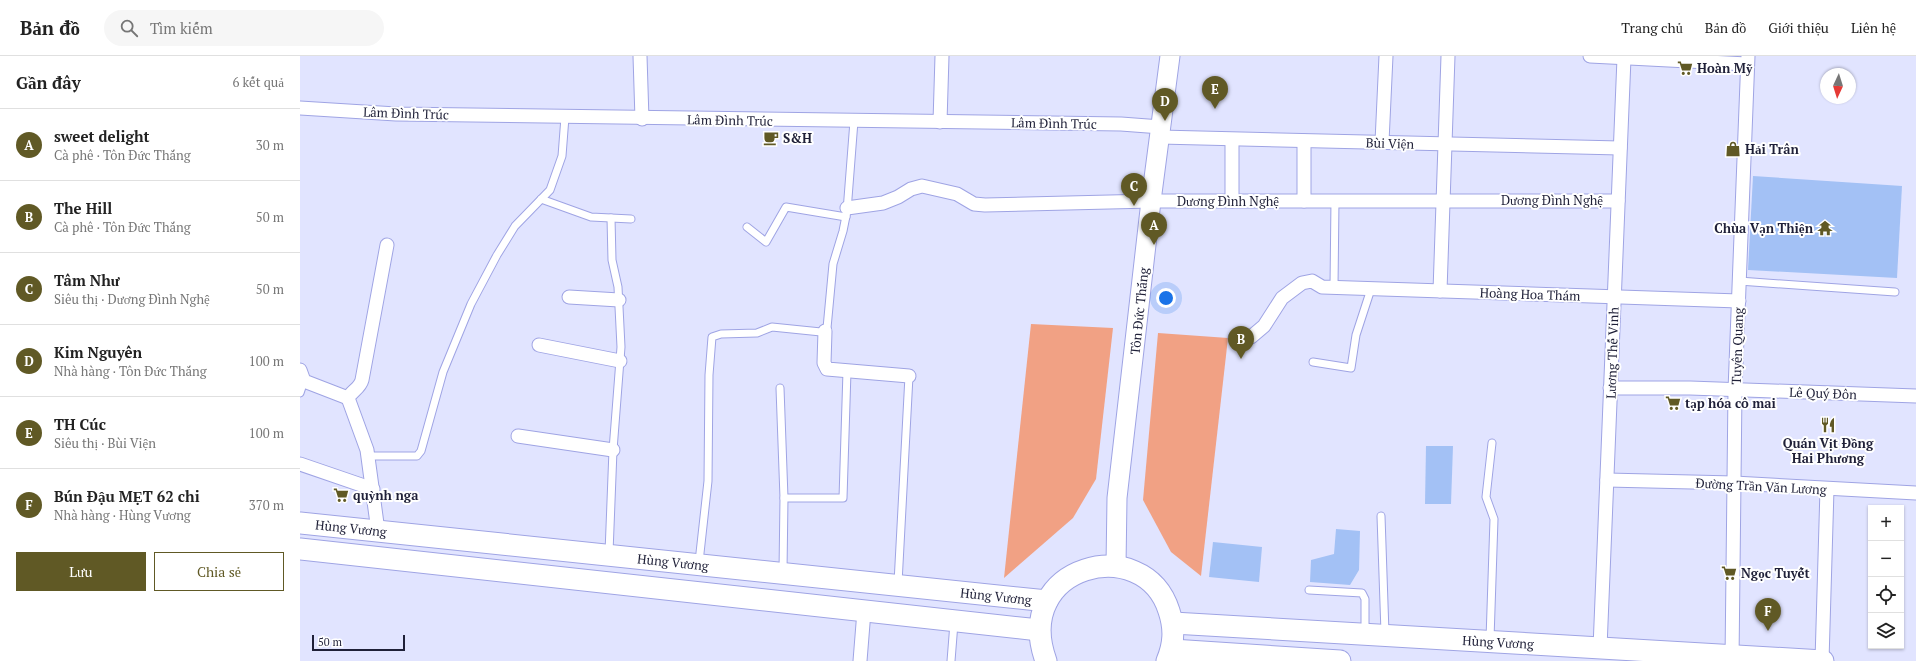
<!DOCTYPE html>
<html lang="vi">
<head>
<meta charset="utf-8">
<style>
  body { margin:0; font-family:"PT Serif",serif; background:#f6f6f6; color:#222 }
  .controls { position:absolute; right:12px; bottom:12px; display:grid; overflow:hidden; border-radius:0px; box-shadow:0 1px 3px #0004 }
  .controls button { width:36px; height:36px; display:grid; place-items:center; padding:0; border:0; border-bottom:1px solid #e0e0e0; background:#fff; color:#222; font:20px sans-serif }
  .compass { position:absolute; left:1520px; top:12px; width:36px; height:36px; border-radius:50%; background:#fff; box-shadow:0 1px 3px #0004; rotate:184deg }
  .scale { position:absolute; left:12px; bottom:10px; width:93px; box-sizing:border-box; padding-left:4px; border:2px solid #1f2038; border-top:0; font-size:11px; line-height:14px; white-space:nowrap; color:#1f2038; -webkit-text-stroke:3px #fff; paint-order:stroke }
  .you { position:absolute; left:866px; top:242px; width:14px; height:14px; margin:-10px; border:3px solid #fff; border-radius:50%; background:#1a73e8; box-shadow:0 0 0 6px #1a73e833 }
  .badge { display:grid; place-items:center; width:26px; height:26px; border-radius:50%; background:#605925; color:#fff; font-size:13px; font-weight:700 }
  .pin { position:absolute; translate:-50% -33px; filter:drop-shadow(0 1px 2px #0008) }
  .pin::after { content:''; position:absolute; top:21px; width:14px; height:12px; background:inherit; clip-path:polygon(0 0,100% 0,50% 100%) }
  .list { margin:0; padding:0; list-style:none }
  h2 { display:flex; justify-content:space-between; align-items:center; height:52px; margin:0; padding:0 16px; font-size:17px }
  h2 small { font-size:13px; font-weight:400; color:#767676 }
  .list li { display:grid; grid-template-columns:26px 1fr auto; gap:12px; align-items:center; box-sizing:border-box; height:72px; padding:0 16px; border-top:1px solid #e0e0e0 }
  .list b { display:block; font-size:15px; white-space:nowrap }
  .list p { margin:0; font-size:13px; white-space:nowrap; color:#767676 }
  .list em { font-size:13px; font-style:normal; color:#767676 }
  .actions { display:flex; gap:8px; padding:12px 16px }
  .actions a { flex:1; padding:9px 0; border:1px solid #605925; border-radius:0px; text-align:center; font-size:14px; color:#605925 }
  .actions .main { background:#605925; color:#fff }
  .icon { flex:none; width:22px; height:22px; fill:none; stroke:currentColor; stroke-width:2; stroke-linecap:round; stroke-linejoin:round }
  .map { position:relative; flex:none; width:1616px; height:605px; overflow:hidden }
  header { display:flex; align-items:center; gap:24px; box-sizing:border-box; height:56px; padding:0 20px; background:#fff; border-bottom:1px solid #e0e0e0 }
  header strong { font-size:19px }
  nav { display:flex; gap:22px; margin-inline-start:auto; font-size:14px }
  .search { width:280px; height:36px; background:#f6f6f6; display:flex; align-items:center; gap:10px; box-sizing:border-box; padding:0 14px; border-radius:22px; color:#767676; font-size:15px }
  main { display:flex }
  aside { flex:1; background:#fff }
  .map>svg:first-child { display:block }
  .green { fill:#f1a184 }
  .building { fill:#a3c1f5 }
  .lines { fill:none; stroke-linecap:round; stroke-linejoin:round }
  .lane-casing { stroke:#9fa4e4; stroke-width:9 }
  .street-casing { stroke:#9fa4e4; stroke-width:15 }
  .secondary-casing { stroke:#9fa4e4; stroke-width:21 }
  .primary-casing { stroke:#9fa4e4; stroke-width:23 }
  .lane { stroke:#fff; stroke-width:7 }
  .street { stroke:#fff; stroke-width:13 }
  .secondary { stroke:#fff; stroke-width:19 }
  .primary { stroke:#fff; stroke-width:21 }
  .labels { text-anchor:middle; stroke-width:4; stroke-linejoin:round; paint-order:stroke }
  .poi-label { font-size:13px; font-weight:bold; fill:#1f2038; stroke:#fff; text-anchor:start }
  .street-label { font-size:13px; fill:#1f2038; stroke:#fff }
</style>
</head>
<body>
<header>
<strong>Bản đồ</strong>
<div class="search"><svg class="icon" aria-label="search" viewBox="0 0 24 24"><circle cx="10" cy="10" r="6"/><path d="M15 15l6 6"/></svg>Tìm kiếm</div>
<nav><a>Trang chủ</a><a>Bản đồ</a><a>Giới thiệu</a><a>Liên hệ</a></nav>
</header>
<main>
<aside>
<h2>Gần đây<small>6 kết quả</small></h2>
<ul class="list">
<li><span class="badge">A</span><div><b>sweet delight</b><p>Cà phê · Tôn Đức Thắng</p></div><em>30 m</em></li>
<li><span class="badge">B</span><div><b>The Hill</b><p>Cà phê · Tôn Đức Thắng</p></div><em>50 m</em></li>
<li><span class="badge">C</span><div><b>Tâm Như</b><p>Siêu thị · Dương Đình Nghệ</p></div><em>50 m</em></li>
<li><span class="badge">D</span><div><b>Kim Nguyên</b><p>Nhà hàng · Tôn Đức Thắng</p></div><em>100 m</em></li>
<li><span class="badge">E</span><div><b>TH Cúc</b><p>Siêu thị · Bùi Viện</p></div><em>100 m</em></li>
<li><span class="badge">F</span><div><b>Bún Đậu MẸT 62 chi</b><p>Nhà hàng · Hùng Vương</p></div><em>370 m</em></li>
</ul>
<div class="actions"><a class="main">Lưu</a><a>Chia sẻ</a></div>
</aside>
<div class="map">
<svg width="1616" height="605" viewBox="0 0 1616 605">
  <rect width="100%" height="100%" fill="#e1e4ff"/>
  <g class="green">
    <path d="M731,268l82,4 -17,151 -23,39 -69,60z"/>
    <path d="M858,277l70,5 -27,238 -30,-24 -28,-52z"/>
  </g>
  <g class="building">
    <path d="M1453,120l149,10 -5,92 -149,-8z"/>
    <path d="M1126,390h27l-2,58h-26z"/>
    <path d="M1036,473l24,2 -1,39 -9,15 -40,-3 1,-22 23,-6z"/>
    <path d="M913,486l49,5 -3,35 -50,-5z"/>
  </g>
  <g class="lines">
    <g class="lane-casing">
      <g id="lane">
        <path d="M241,143l50,18 40,2"/>
        <path d="M447,171l19,15 20,-35 60,10"/>
        <path d="M1439,225l156,11"/>
        <path d="M1034,231l1,-87"/>
        <path d="M1013,306l38,6 5,-33 15,-46"/>
        <path d="M480,332l4,110"/>
        <path d="M0,337l4,-12"/>
        <path d="M68,400h49l4,-5 22,-79 28,-68 26,-49 18,-29 35,-36 12,-34 3,-39"/>
        <path d="M1081,460l4,117"/>
        <path d="M309,497l4,-103 8,-103 -3,-60 -6,-27 -1,-42"/>
        <path d="M399,506l9,-81 1,-106 3,-38 9,-3 36,-1 15,-6 49,5 6,-4 6,-64 10,-33 4,-20 7,-90"/>
        <path d="M483,515l1,-73h59l4,-127"/>
        <path d="M598,527l11,-207"/>
        <path d="M1009,534l53,3 3,6v33"/>
        <path d="M1190,583l4,-120 -8,-22 6,-54"/>
        <path d="M651,605l3,-38"/>
      </g>
    </g>
    <g class="street-casing">
      <g id="street">
        <path d="M340,0l2,63"/>
        <path d="M1290,0l157,8"/>
        <path d="M0,52l96,6 725,10 40,3"/>
        <path d="M640,66l2,-66"/>
        <path d="M860,81l460,11"/>
        <path d="M932,84v61"/>
        <path d="M1082,86l4,-86"/>
        <path d="M1004,145v-60"/>
        <path d="M547,152l36,-5 15,-6 13,-8 11,-3 35,8 17,10 11,1 166,-4h467"/>
        <path d="M1140,235l8,-235"/>
        <path d="M269,241l50,3"/>
        <path d="M525,275l-1,32 3,6 82,7"/>
        <path d="M935,282l16,-1 13,-11 18,-28 20,-15 10,-2 10,6 417,14"/>
        <path d="M239,289l81,16"/>
        <path d="M0,314l4,11 44,17"/>
        <path d="M1310,332h80l226,8"/>
        <path d="M218,380l95,14"/>
        <path d="M0,408l73,25"/>
        <path d="M1307,424l127,3 182,10"/>
        <path d="M78,475l-11,-81 -19,-52c4,-7 12,-10 14,-18l25,-135"/>
        <path d="M1300,592l24,-590"/>
        <path d="M560,605l4,-50"/>
        <path d="M1432,605l3,-271 13,-334"/>
        <path d="M1522,605l5,-172"/>
      </g>
    </g>
    <g class="secondary-casing">
      <path id="secondary" d="M816,510l1,-68 34,-297 19,-145"/>
    </g>
    <g class="primary-casing">
      <g id="primary">
        <path d="M0,467l747,78"/>
        <path d="M0,493l739,81"/>
        <path d="M873,567l650,38"/>
        <path d="M872,594l168,11"/>
        <path d="M746,605c-35,-96 98,-130 123,-50 6,18 5,33 -2,50"/>
      </g>
    </g>
    <use href="#lane" class="lane"/>
    <use href="#street" class="street"/>
    <use href="#secondary" class="secondary"/>
    <use href="#primary" class="primary"/>
  </g>
  <defs>
    <g id="supermarket-bare" transform="scale(1.2)"><path d="M-6-5.5h2.5l.6 2H6L4.5 2H-2.5L-4.4-4H-6ZM-1.5 3.2a1.3 1.3 0 1 0 .1 0ZM3 3.2a1.3 1.3 0 1 0 .1 0Z" fill="#605925" stroke="#fff" stroke-width="2.5" paint-order="stroke"/></g>
    <g id="cafe-bare" transform="scale(1.2)"><path d="M-5.5-4.5H6V0H3Q3 3.5 0 3.5H-2.5Q-5.5 3.5-5.5 0ZM3-3.2v2h1.7v-2ZM-6 4.5H4V6H-6Z" fill="#605925" stroke="#fff" stroke-width="2.5" paint-order="stroke"/></g>
    <g id="shop-bare" transform="scale(1.2)"><path d="M-5-2.5h2.3a2.7 3.5 0 0 1 5.4 0H5L5.5 6h-11ZM-1.5-2.5h3a1.5 2.3 0 0 0-3 0Z" fill="#605925" stroke="#fff" stroke-width="2.5" paint-order="stroke"/></g>
    <g id="temple-bare" transform="scale(1.2)"><path d="M0-6L5-2H3V0L6.5 2.5H4V6H1.5V3h-3V6H-4V2.5H-6.5L-3 0V-2H-5Z" fill="#605925" stroke="#fff" stroke-width="2.5" paint-order="stroke"/></g>
    <g id="restaurant-bare" transform="scale(1.2)"><path d="M-5-6h1v4h1v-4h1v4h1v-4h1v5L-1.5 .5V6h-2V.5L-5-1ZM5-6V6H3V1.5H1.5Q1.5-4 5-6Z" fill="#605925" stroke="#fff" stroke-width="2.5" paint-order="stroke"/></g>
  </defs>
  <g fill-rule="evenodd">
    <use href="#supermarket-bare" x="1385" y="12"/>
    <use href="#cafe-bare" x="471" y="82"/>
    <use href="#shop-bare" x="1433" y="93"/>
    <use href="#temple-bare" x="1525" y="172"/>
    <use href="#supermarket-bare" x="1373" y="347"/>
    <use href="#restaurant-bare" x="1528" y="369"/>
    <use href="#supermarket-bare" x="41" y="439"/>
    <use href="#supermarket-bare" x="1429" y="517"/>
  </g>
  <g class="labels">
    <g class="poi-label">
      <text x="1397" y="17">Hoàn Mỹ</text>
      <text x="483" y="87">S&amp;H</text>
      <text x="1445" y="98">Hải Trân</text>
      <text x="1513" y="177" text-anchor="end">Chùa Vạn Thiện</text>
      <text x="1385" y="352">tạp hóa cô mai</text>
      <text x="1528" y="392" text-anchor="middle">Quán Vịt Đồng<tspan x="1528" dy="15">Hai Phương</tspan></text>
      <text x="53" y="444">quỳnh nga</text>
      <text x="1441" y="522">Ngọc Tuyết</text>
    </g>
    <g class="street-label">
      <text transform="translate(106 57) rotate(2)" y="5">Lâm Đình Trúc</text>
      <text transform="translate(430 64) rotate(1)" y="5">Lâm Đình Trúc</text>
      <text transform="translate(754 67) rotate(1)" y="5">Lâm Đình Trúc</text>
      <text transform="translate(1090 87) rotate(2)" y="5">Bùi Viện</text>
      <text x="1252" y="149">Dương Đình Nghệ</text>
      <text x="928" y="150">Dương Đình Nghệ</text>
      <text transform="translate(1230 238) rotate(2)" y="5">Hoàng Hoa Thám</text>
      <text transform="translate(839 255) rotate(-84)" y="5">Tôn Đức Thắng</text>
      <text transform="translate(1437 290) rotate(-88)" y="5">Tuyên Quang</text>
      <text transform="translate(1312 297) rotate(-88)" y="5">Lương Thế Vinh</text>
      <text transform="translate(1523 337) rotate(2)" y="5">Lê Quý Đôn</text>
      <text transform="translate(1461 430) rotate(3)" y="5">Đường Trần Văn Lương</text>
      <text transform="translate(51 472) rotate(6)" y="5">Hùng Vương</text>
      <text transform="translate(373 506) rotate(6)" y="5">Hùng Vương</text>
      <text transform="translate(696 540) rotate(6)" y="5">Hùng Vương</text>
      <text transform="translate(1198 586) rotate(3)" y="5">Hùng Vương</text>
    </g>
  </g>
</svg>
<div class="controls">
<button>+</button>
<button>−</button>
<button><svg class="icon" aria-label="locate" viewBox="0 0 24 24"><circle cx="12" cy="12" r="6"/><path d="M12 2v4M12 18v4M2 12h4M18 12h4"/></svg></button>
<button><svg class="icon" aria-label="layers" viewBox="0 0 24 24"><path d="M12 4l9 5-9 5-9-5zM3 14l9 5 9-5"/></svg></button>
</div>
<svg class="compass" viewBox="-18 -18 36 36"><path d="M0-13l5 13h-10z" fill="#e53935"/><path d="M0 13l5-13h-10z" fill="#767676"/></svg>
<div class="scale">50 m</div>
<div class="you"></div>
<div class="pin badge" style="left:854px;top:189px">A</div>
<div class="pin badge" style="left:941px;top:303px">B</div>
<div class="pin badge" style="left:834px;top:150px">C</div>
<div class="pin badge" style="left:865px;top:65px">D</div>
<div class="pin badge" style="left:915px;top:53px">E</div>
<div class="pin badge" style="left:1468px;top:575px">F</div>
</div>
</main>
</body>
</html>
